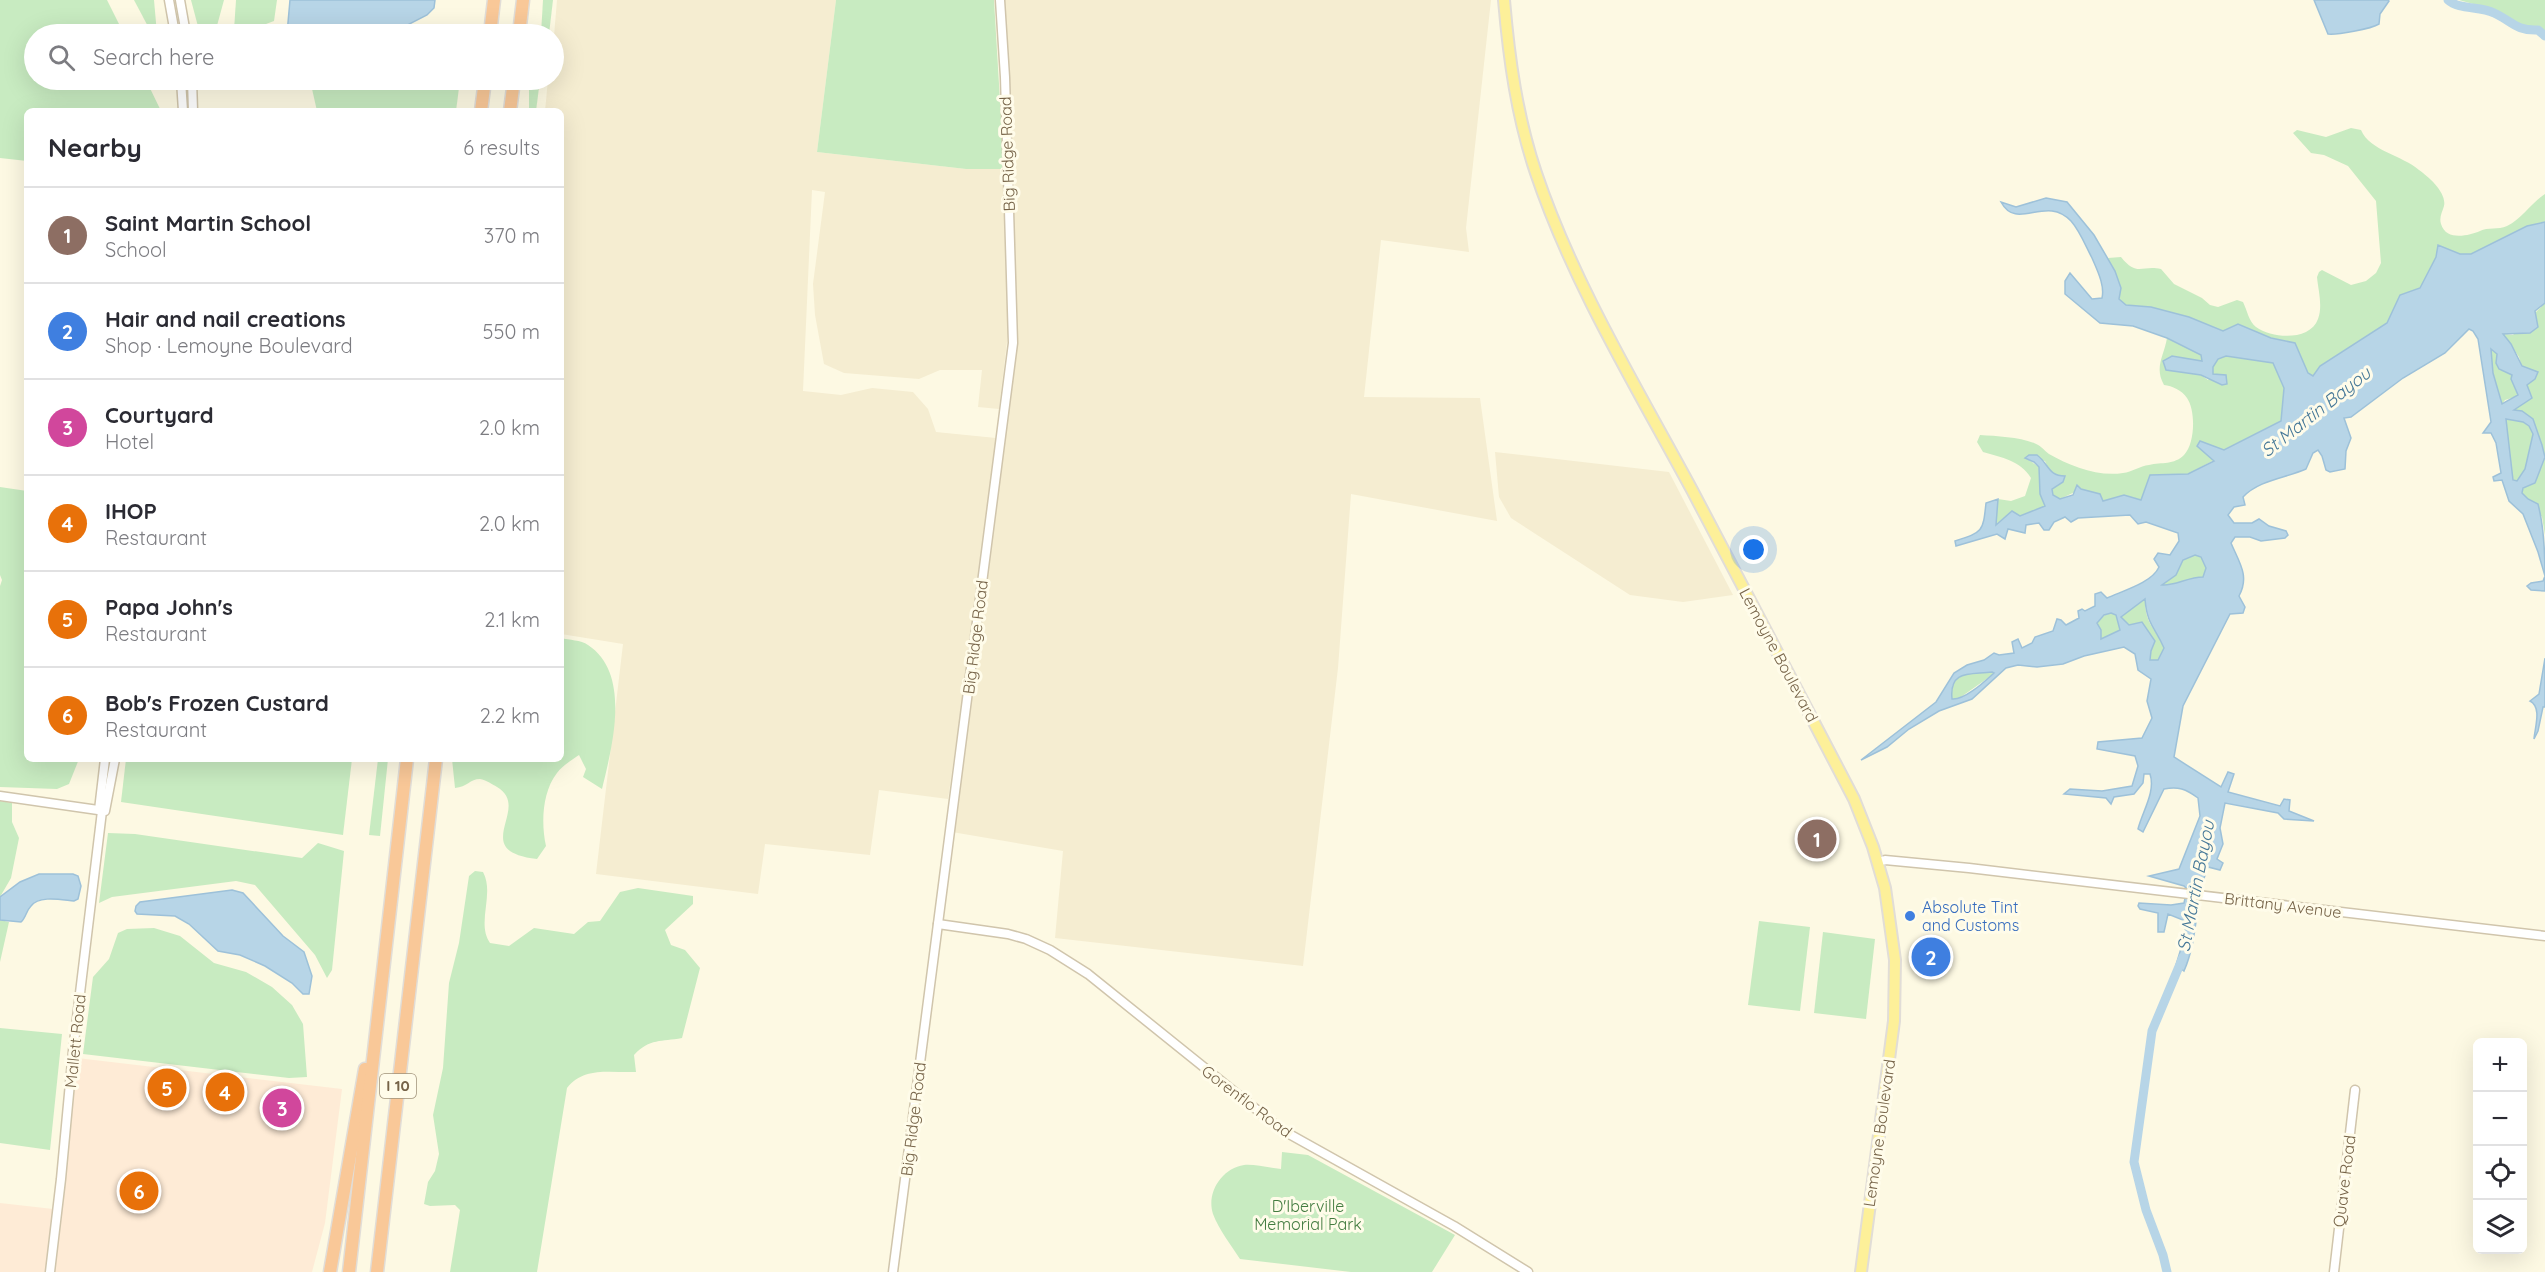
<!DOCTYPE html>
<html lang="en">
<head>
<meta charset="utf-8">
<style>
  body { margin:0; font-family:Quicksand,sans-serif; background:#f7f7f7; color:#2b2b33 }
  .controls { position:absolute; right:18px; bottom:18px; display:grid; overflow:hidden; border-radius:9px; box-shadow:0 6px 24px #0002 }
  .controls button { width:54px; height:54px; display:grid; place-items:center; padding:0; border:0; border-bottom:2px solid #e1e1e2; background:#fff; color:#2b2b33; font:30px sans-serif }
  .you { position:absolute; left:1754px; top:550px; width:21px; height:21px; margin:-15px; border:4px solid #fff; border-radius:50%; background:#1a73e8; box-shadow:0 0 0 9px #1a73e833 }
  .badge { display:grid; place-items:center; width:39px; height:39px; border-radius:50%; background:#1a73e8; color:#fff; font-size:20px; font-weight:700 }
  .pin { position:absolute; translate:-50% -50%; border:3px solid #fff; box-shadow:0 2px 6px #0006 }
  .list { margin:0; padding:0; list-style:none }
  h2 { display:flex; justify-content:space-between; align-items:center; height:78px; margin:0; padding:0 24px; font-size:26px }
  h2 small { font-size:20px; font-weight:400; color:#7c7c81 }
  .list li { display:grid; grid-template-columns:39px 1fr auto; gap:18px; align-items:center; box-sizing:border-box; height:96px; padding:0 24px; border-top:2px solid #e1e1e2 }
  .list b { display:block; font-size:22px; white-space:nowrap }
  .list p { margin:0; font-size:20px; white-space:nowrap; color:#7c7c81 }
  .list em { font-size:20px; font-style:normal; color:#7c7c81 }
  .icon { flex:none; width:33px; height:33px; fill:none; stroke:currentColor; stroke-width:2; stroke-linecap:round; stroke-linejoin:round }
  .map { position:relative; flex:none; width:2545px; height:1272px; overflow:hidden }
  .search { position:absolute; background:#fff; box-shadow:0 6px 24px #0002; left:24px; top:24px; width:540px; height:66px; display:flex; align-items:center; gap:15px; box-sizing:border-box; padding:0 21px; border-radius:33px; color:#7c7c81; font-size:22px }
  .panel { position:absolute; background:#fff; box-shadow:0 6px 24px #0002; left:24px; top:108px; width:540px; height:654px; border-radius:9px }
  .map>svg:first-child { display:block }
  .residential { fill:#f5edd1 }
  .commercial { fill:#feebd6 }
  .green { fill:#c8ebc1 }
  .water { fill:#b7d5e7; stroke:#9dc1d9; stroke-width:1.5; fill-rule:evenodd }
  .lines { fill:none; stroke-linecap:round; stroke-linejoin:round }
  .river { stroke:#b7d5e7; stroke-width:9 }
  .minor-casing { stroke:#d0c5ac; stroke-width:11 }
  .major-casing { stroke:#e1ddd7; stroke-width:14 }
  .highway-casing { stroke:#e1ddd7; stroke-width:15 }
  .minor { stroke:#fff; stroke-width:8 }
  .major { stroke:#fdf099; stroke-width:10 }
  .highway { stroke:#f9c898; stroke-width:12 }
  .shop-dot { fill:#3f7fe0; stroke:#fffcea; stroke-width:2 }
  .labels { text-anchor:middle; stroke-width:6; stroke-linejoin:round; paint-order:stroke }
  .shield { fill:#fffcea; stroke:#9f9179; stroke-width:1.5 }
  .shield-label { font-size:15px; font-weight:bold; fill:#766348 }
  .street-label { font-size:16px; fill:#766348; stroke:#fffcea }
  .shop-label { font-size:16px; fill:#366cbe; stroke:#fffcea; text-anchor:start }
  .park-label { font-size:16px; fill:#437c40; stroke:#fffcea }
  .water-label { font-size:18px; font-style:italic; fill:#467898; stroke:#fffcea }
</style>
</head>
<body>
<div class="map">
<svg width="2545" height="1272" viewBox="0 0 2545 1272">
  <rect width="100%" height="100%" fill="#fdf9e3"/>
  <g class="residential">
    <path d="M557,0h279l-19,152 149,17h38l4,164 -9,76 -21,-2 4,-37h-42l-21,9 -75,-6 -20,-9 -9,-49 -2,-31 12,-92 -13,-2 -9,201 38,4 31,-7 41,4 15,17 8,23 60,6 -21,173 -27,188 -69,-9 -9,65 -105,-11 -7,50 -162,-20 27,-230 -62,-10v-523h-16l3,-31h6v-44z"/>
    <path d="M1005,0h486l-25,228 3,24 -88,-12 -17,157 116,1 17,123 -146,-27 -13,174 -35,298 -248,-28 8,-87 -111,-19 52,-401 12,-77z"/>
    <path d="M1495,452l174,20 64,123 -50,7 -53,-7 -119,-77 -12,-21z"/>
  </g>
  <path class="commercial" d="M77,1058l265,31 -17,134 -13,49h-312v-69l62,7z"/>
  <g class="green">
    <path d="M0,0h107l17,34h-90v46h112l15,31h-134v50l-27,-3z"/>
    <path d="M134,0h20l3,34h-5z"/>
    <path d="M191,0h33l-9,33 -15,1z"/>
    <path d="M236,0h41l-3,21 -35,13 -5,-4z"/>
    <path d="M543,0h10l-4,34h-8z"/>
    <path d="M836,0h158l10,169h-38l-149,-17z"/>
    <path d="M2459,0h86v32l-26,-6 -21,-15z"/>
    <path d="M310,80h150l-4,31h-139z"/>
    <path d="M529,80h11l-4,31h-7z"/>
    <path d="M2351,128l10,2c9,21 41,25 58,40 10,7 28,23 25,36 -2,7 -5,11 -3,18 5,17 27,12 39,7 8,-4 18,-1 27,-5 15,-7 24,-23 38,-32v28l-18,4 -56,28 -35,3 -16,31 -20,7 -13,28 -67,43 -7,11 -5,-4 -13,-30 -24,-5 -33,-14 -15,7 -34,-14 -38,-10 -25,-2 -7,-6 2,-11 -13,-30 13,-1c16,20 20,8 40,12l13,15 28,14 8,7 8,2 19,-7 6,2c4,8 6,20 13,25 17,12 54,14 62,-8 5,-13 0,-30 -1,-42l2,-5 3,-2 29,15 15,-4 10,-8 5,-10 -5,-62 -28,-35 -24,-11 -13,-2 -18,-20 4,-3 29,7z"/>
    <path d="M2545,303v153l-12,-37 -20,-9 14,-25 -8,-28 -16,-23 10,1z"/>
    <path d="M2167,338l34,17 1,6 -36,9 35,5 7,5 5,-6v-7l5,-8 8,-3 47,7 11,25 -3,33 -57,29 -10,10 -26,14 -38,1 -8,25 -18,-5 -21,6 -3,-7 -19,-5 -21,10 -7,-4 -1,-6 11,-7 -13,-9 -5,-12 -19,-3 13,9 7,39 -26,10 -13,-1 -12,10 3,-26 13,2 14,-5 6,-18c-11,-18 -29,-20 -48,-26l-6,-10 3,-7c17,1 38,2 54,8 6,2 10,7 15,11 21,12 49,23 74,19 9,-1 17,-7 26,-8 13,-3 25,0 35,-10 11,-11 12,-44 3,-57 -5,-8 -15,-12 -23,-13 -10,-18 0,-29 3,-47z"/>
    <path d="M2491,349l6,5 -1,9 16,11 -1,5 7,17 -13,4 -3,4 -9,-31z"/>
    <path d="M2505,419l18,3 6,4 4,8 -8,35 -8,12 -4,-1z"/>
    <path d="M2545,457v78l-3,-18 -20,-24c2,-13 18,-21 23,-36z"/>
    <path d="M0,487l27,4v268h52l-10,25 -12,5 -57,-2v-201l2,-6 -2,-5z"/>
    <path d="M2195,555l6,2 5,11 -3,9c-16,0 -29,10 -41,7l14,-9 7,-15z"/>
    <path d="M2145,599c0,26 10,28 19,49l-5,12 -9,1 1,-10 4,-10 -13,-19 -13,3 -8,-8z"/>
    <path d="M2111,613l6,2 4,15 -20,9 -5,-16 9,-8z"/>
    <path d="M561,638c8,2 20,2 27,7 44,29 24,102 14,144l-19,-12 3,-8 -7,-14c-7,5 -17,11 -22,18 -15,19 -16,51 -11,73l-9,13c-70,-8 -4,-51 -40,-72 -5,-3 -11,-7 -17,-8 -10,0 -13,8 -25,9l-3,-29h109z"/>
    <path d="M1992,672l3,1 -37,26h-6c-3,-30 19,-24 40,-27z"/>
    <path d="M126,759h226l-9,76 -222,-33z"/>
    <path d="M378,759h10l-8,77 -11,-1z"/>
    <path d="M0,801l12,2v19l7,16 -8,40 -11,19z"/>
    <path d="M108,833l27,1 167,24 16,-15 26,8 -12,119 -5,8 -12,-23 -60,-70 -19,-4 -124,16 -13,6z"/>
    <path d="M475,871l8,1c12,22 -7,51 7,71l19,3 25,-18 40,6 14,-12 12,-1 20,-29 18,-4 55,8v8l-28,26 6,15 14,5 15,18 -18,70c-21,4 -32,0 -48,17l2,17c-25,1 -52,-6 -69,16l-30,184h-87l10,-62 -5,-5 -25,1 -6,-2 4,-22 7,-11 4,-17 -6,-39 10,-47 6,-85 10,-40 10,-67z"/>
    <path d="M0,920l9,2 -9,40z"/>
    <path d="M1759,921l51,6 -10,84 -52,-6z"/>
    <path d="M154,928l26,8 34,27 32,9 26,15 20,18 11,19 4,53 -18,1 -206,-24 10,-77 16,-18 9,-26 9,-4z"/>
    <path d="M1823,932l52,7 -9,80 -52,-6z"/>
    <path d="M0,1028l62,6 -12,116 -50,-7z"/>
    <path d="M1282,1152l26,3 147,80 -23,37h-81l-111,-13c-9,-14 -21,-29 -27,-45 -7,-21 9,-46 31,-49 11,-1 25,3 37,4z"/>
  </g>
  <g class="water">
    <path d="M290,0h145l-1,8 -7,7 -37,19h-103z"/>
    <path d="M2314,0h74l1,1 -9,13 -1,10c-8,5 -42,11 -51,10z"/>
    <path d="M2046,198l21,4 27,33 21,36 6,17 -2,11 7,6 25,2 38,10 34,14 15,-7 33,14 24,5 13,30 5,3 7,-10 67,-43 13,-28 20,-7 16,-31 2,-12 22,9h11l56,-28 18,-4v81l-10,8 3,16 -8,6 -27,1 8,10 11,22 16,6 -3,7 -8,6 5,13 -18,12 8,1 11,8 9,26 3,12 -10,26 -12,5 -1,5 6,6 10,5c7,27 7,57 7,87l-14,-1 -4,-4 4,-3 12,-2 2,-5 -7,-24 -15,-38 -14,-13 -7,-21 -8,1 -1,-4 8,-4 -5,-30 -5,-10h-8l8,-11 -13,-83 -5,-8 -4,-2 -24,24 -42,25 -52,39 -7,1 7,20 -5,13 -1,18 -15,3 -4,-2 -4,-14 -4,-6 -5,3 -7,16c-20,9 -47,11 -63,28l2,8 -11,2 -6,8 6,8h18l7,-4 10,7 17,5 2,4 -3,3 -24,3 -11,-4h-15l-4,6c8,19 19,33 8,53l6,11 -2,6 -13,1 -47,92 -9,51 47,30 7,-15 6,2 -6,18 52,14 4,-7 6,1 -1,11 25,10 -30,-2 -6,-6 -53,-10 -5,25 3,16 -6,15 6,4 -3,7 -12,-3c-14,34 -9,70 -24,104l-8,-6 10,-33 -3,-12 -15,-6 -4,18h-6v-19l-18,-4 -2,-3 1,-3 32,2 13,-2 3,-14 -3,-3 -35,-10 30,-7 21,-53 -2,-18c-12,-9 -20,-12 -34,-9l-21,43 -5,-3c4,-17 18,-37 12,-55h-6l-1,9 -9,11 -20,3 -3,7 -5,-6 -42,-4 6,-5 32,2 30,-5 6,-20 -3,-10 -38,-7 1,-7 44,-4 10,-20 -5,-17 4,-22 -13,-9 -3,-16 -11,-7 -40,9 -21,8 -26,3 -19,-2 -12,3 -34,31 -33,12 -30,18 -22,18 -26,13 75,-58 18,-29 13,-8 17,-5 10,-7 5,2 15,-2 -2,-11 6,-3 4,9 10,-5 3,-6 18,-6 4,-12 4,1 5,5 13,-7 -1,-7 4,-2 3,2 10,-5v-12l6,-2 6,6c15,-7 45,-15 52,-31l-5,-8 4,-6 12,2 9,-14 -1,-8 -32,-11 -8,2 -8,-9 -52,3 -7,4 -6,-5 -11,5 -5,8h-5l-5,-7 -13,2 -1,8 -17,-4 -3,10 -8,-5 -41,12 -1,-5c28,-9 28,-9 31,-38l12,-4 -2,26 16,-14 8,5 25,-10 -5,-12 -1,-27 -5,-5 -9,-4 4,-3h8c12,9 11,21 28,21l-2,6 -11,7 1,6 7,4 13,-4 4,-10 4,4 19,5 3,7 21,-6 17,5 9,-25 38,-1 26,-13 -17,-15 3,-5 24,9 57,-29 3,-33 -11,-25 -47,-7 -8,3 -5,8v7l13,1 1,9 -5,1 -21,-10 -35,-5 -3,-9 9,-5 30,5 -1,-6 -34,-17 -34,-12 -33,-3 -35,-29v-13l5,-8 22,26 10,-1c3,-13 -5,-28 -10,-40 -6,-11 -12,-27 -21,-37 -25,-27 -54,11 -70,-19l15,5zM2491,349l6,5 -1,9 3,6 13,6 -1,4 7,16 -16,9 -9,-31zM2506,419l17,3 6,4 4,8 -8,35 -8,12 -4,-1zM2195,555l6,2 5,11 -3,9c-15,0 -28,9 -41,8l14,-10 7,-15zM2145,599c2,26 10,28 19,49l-6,12h-8l1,-9 4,-10 -13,-19 -13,3 -8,-8zM2111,613l5,2 4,15 -19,9v-9l-4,-7 7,-8zM1992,672l2,1c-10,9 -29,27 -42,26 -3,-30 19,-24 40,-27z"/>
    <path d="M2545,658v49h-2l-5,24 -4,8c1,-12 8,-32 -4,-38l9,-7z"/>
    <path d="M39,874h34l5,2 3,10 -3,13 -4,2c-12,-1 -35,-6 -43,5 -5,5 -5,12 -10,16l-21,-2v-23l20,-15z"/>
    <path d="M232,890l11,3 40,43 21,16 8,24 -3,18h-6l-11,-11 -27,-17 -25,-11 -22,-4 -29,-27 -14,-8 -38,-2 -2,-3 1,-5 4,-4z"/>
  </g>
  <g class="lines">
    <g class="river">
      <path d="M2448,0c11,10 32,6 46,13 18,8 21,18 44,17l7,6"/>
      <path d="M2167,1272l-4,-17 -17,-45 -12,-48 18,-131 31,-74"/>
    </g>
    <g class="minor-casing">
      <g id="minor">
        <path d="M169,0l6,34"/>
        <path d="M180,0l6,34"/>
        <path d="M181,80l2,31"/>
        <path d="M192,80l1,31"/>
        <path d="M0,796l105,15 10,-52"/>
        <path d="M99,810l6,-51"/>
        <path d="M1878,862l7,-2 84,8 576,68"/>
        <path d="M938,924l70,10 18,5 24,11 38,24 194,156 172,96 74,46"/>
        <path d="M50,1272l11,-93 12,-128 29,-240"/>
        <path d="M893,1272l120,-929 -8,-266 -5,-77"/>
        <path d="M2334,1272l21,-182"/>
      </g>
    </g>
    <g class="major-casing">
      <path id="major" d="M1504,0c5,59 13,117 32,173 37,110 101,215 156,317 55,103 108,206 162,309l19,48 12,41 10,72 -1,61 -33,251"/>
    </g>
    <g class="highway-casing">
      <g id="highway">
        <path d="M490,34l4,-34"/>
        <path d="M519,34l4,-34"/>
        <path d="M481,111l4,-31"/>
        <path d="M510,111l4,-31"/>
        <path d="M330,1272l35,-203"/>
        <path d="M349,1272l58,-513"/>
        <path d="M377,1272l59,-513"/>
      </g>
    </g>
    <use href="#minor" class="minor"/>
    <use href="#major" class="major"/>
    <use href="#highway" class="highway"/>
  </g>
  <circle class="shop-dot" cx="1910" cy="916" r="6"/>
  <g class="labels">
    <rect class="shield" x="380" y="1074" width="36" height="24" rx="4.5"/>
    <g class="shield-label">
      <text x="398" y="1091">I 10</text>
    </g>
    <g class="street-label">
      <text transform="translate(1007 154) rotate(-92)" y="6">Big Ridge Road</text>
      <text transform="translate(975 637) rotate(-83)" y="6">Big Ridge Road</text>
      <text transform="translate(1779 655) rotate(62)" y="6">Lemoyne Boulevard</text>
      <text transform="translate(2283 905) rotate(7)" y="6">Brittany Avenue</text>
      <text transform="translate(75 1041) rotate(-84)" y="6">Mallett Road</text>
      <text transform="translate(1247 1101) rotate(37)" y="6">Gorenflo Road</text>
      <text transform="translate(913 1119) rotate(-83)" y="6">Big Ridge Road</text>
      <text transform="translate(1879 1133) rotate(-82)" y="6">Lemoyne Boulevard</text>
      <text transform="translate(2344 1181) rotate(-83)" y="6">Quave Road</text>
    </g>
    <g class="shop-label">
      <text x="1922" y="913">Absolute Tint<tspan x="1922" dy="18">and Customs</tspan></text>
    </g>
    <g class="park-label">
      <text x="1308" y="1212">D'Iberville<tspan x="1308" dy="18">Memorial Park</tspan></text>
    </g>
    <g class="water-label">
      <text transform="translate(2316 412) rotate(-38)" y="6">St Martin Bayou</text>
      <text transform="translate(2196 886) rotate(-79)" y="6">St Martin Bayou</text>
    </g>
  </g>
</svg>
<div class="controls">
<button>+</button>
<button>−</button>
<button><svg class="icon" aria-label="locate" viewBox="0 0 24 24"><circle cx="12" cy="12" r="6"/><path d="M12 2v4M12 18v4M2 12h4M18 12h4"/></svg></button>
<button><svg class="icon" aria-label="layers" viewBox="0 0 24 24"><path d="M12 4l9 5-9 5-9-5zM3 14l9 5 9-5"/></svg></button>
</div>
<div class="you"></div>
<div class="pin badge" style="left:1817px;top:839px;background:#8d6e63">1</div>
<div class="pin badge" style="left:1931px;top:957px;background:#3f7fe0">2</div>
<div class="pin badge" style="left:282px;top:1108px;background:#d1479c">3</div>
<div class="pin badge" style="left:225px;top:1092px;background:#e8710a">4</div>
<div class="pin badge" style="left:167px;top:1088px;background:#e8710a">5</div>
<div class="pin badge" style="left:139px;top:1191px;background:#e8710a">6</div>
<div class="search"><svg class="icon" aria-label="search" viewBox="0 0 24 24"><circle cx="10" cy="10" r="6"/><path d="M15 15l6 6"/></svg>Search here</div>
<section class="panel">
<h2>Nearby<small>6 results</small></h2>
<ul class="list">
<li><span class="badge" style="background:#8d6e63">1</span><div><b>Saint Martin School</b><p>School</p></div><em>370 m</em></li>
<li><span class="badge" style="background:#3f7fe0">2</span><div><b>Hair and nail creations</b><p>Shop · Lemoyne Boulevard</p></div><em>550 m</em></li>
<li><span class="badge" style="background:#d1479c">3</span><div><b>Courtyard</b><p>Hotel</p></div><em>2.0 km</em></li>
<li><span class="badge" style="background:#e8710a">4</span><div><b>IHOP</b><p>Restaurant</p></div><em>2.0 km</em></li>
<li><span class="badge" style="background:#e8710a">5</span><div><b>Papa John's</b><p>Restaurant</p></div><em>2.1 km</em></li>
<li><span class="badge" style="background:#e8710a">6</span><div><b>Bob's Frozen Custard</b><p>Restaurant</p></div><em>2.2 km</em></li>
</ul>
</section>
</div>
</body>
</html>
